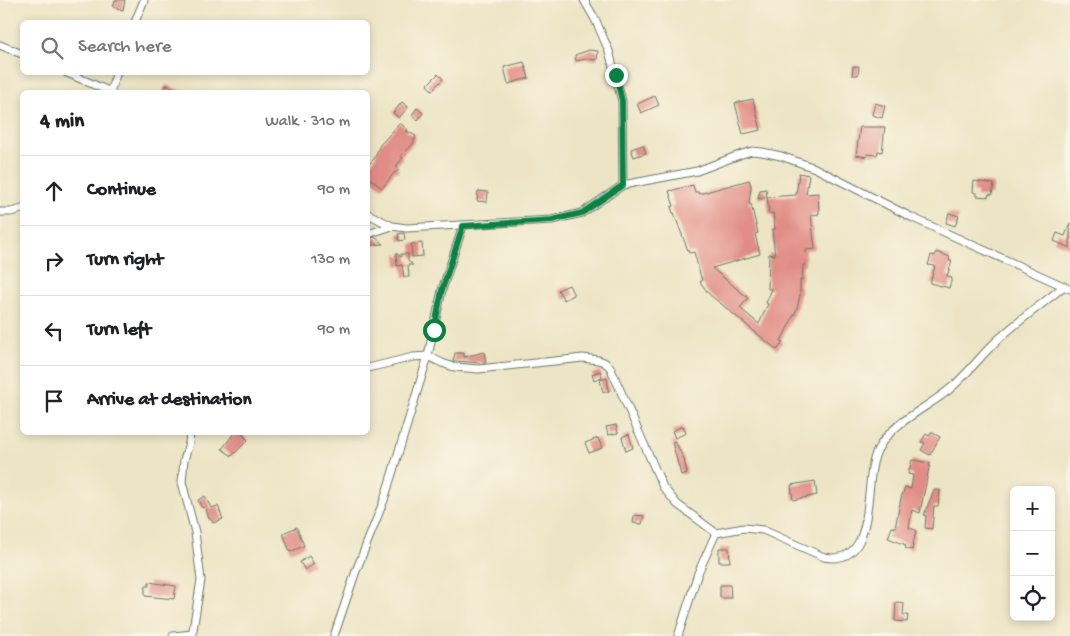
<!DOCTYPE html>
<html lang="en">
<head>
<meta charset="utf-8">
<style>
  body { margin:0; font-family:"Gochi Hand",sans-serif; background:#f2f2f2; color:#202124 }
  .controls { position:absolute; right:15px; bottom:15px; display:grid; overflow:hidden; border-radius:8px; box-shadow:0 2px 8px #0003 }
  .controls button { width:45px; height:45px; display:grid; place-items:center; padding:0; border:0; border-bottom:1px solid #e0e0e0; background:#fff; color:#202124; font:25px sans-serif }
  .stop { position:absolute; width:15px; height:15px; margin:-11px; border:4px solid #0b8043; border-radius:50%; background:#fff }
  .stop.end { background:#0b8043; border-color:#fff; box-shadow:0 1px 5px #0008 }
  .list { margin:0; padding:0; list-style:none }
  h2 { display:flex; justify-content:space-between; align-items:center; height:65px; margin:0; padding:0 20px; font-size:21px }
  h2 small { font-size:16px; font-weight:400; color:#757577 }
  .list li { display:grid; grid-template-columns:32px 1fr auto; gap:15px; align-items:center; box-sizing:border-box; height:70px; padding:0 20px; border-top:1px solid #e0e0e0 }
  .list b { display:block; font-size:19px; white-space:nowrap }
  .list em { font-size:16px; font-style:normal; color:#757577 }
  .icon { flex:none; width:28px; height:28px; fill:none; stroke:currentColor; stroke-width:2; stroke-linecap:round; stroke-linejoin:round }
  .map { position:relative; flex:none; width:1070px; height:636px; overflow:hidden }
  .search { position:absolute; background:#fff; box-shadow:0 2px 8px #0003; left:20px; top:20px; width:350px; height:55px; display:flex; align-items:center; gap:12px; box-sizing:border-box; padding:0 18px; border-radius:8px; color:#757577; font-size:19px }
  .panel { position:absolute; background:#fff; box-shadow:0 2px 8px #0003; left:20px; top:90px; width:350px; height:345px; border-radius:8px }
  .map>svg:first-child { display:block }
  .building { fill:#e18c86 }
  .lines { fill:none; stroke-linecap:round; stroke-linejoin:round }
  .street-casing { stroke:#677766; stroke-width:9 }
  .street { stroke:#fff; stroke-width:7 }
  .route { stroke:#0b8043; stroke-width:6 }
</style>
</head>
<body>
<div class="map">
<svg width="1070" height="636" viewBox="0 0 1070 636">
  <rect width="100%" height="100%" fill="#fcf5e5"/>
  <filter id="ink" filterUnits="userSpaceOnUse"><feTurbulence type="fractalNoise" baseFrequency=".02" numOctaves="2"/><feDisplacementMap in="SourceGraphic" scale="10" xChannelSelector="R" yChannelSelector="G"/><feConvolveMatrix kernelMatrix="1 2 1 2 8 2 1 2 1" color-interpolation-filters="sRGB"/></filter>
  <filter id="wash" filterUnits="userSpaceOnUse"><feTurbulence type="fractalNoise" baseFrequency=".0096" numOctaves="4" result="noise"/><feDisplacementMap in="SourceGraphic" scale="20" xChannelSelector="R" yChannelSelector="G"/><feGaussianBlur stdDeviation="1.12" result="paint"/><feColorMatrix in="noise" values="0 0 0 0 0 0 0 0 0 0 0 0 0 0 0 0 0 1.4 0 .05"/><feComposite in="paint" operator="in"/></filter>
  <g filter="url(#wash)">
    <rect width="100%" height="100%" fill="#ece4c4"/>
    <g id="blocks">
      <g class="building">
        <path d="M115,0h10l-2,10 -10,-3z"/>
        <path d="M589,50l9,1 -1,9 -11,-1 -10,2 -1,-6z"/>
        <path d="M524,62l5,16 -21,6 -4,-17z"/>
        <path d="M853,66h6l-1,9h-6z"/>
        <path d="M438,74l5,5 -11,11 -5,-5z"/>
        <path d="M166,85l18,7h-21z"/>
        <path d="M655,96l4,9 -18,8 -4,-9z"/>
        <path d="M753,99l8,31 -18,4 -8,-31z"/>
        <path d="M402,102l6,5 -9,11 -6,-5z"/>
        <path d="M875,103l10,3 -3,12 -10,-3z"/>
        <path d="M417,108l6,5 -5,7 -6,-5z"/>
        <path d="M400,123l8,7 -2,1 10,5 -3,8 -12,12 2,2 -7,8 3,4 -5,3 -12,15 -14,-11v-12l6,-6 6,-14z"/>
        <path d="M860,127h25l-3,25 -4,-1 -1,4 -10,-1v3l-11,-2z"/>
        <path d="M643,145l3,8 -12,4 -3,-8z"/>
        <path d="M799,173l10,2 -3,19 12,-1 1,21 -8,1 4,34 -9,1 -1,15h-2l-1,15h-2v15l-3,14 -16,32 2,1 -6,8 -68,-56 -9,-12 2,-1 -8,-29 -5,1 -5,-13 -10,-27h-1l-2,-6 3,-1 -5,-15 24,-6 2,7h3l1,2 50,-14 2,6 -2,18h2l7,29 -3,1 5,20 -48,14 36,30 -8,10 19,16 9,-20 -2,-1 6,-14h-4l1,-35 6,1 -3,-25 3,-1 -2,-16 -4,1 -2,-17 29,-2z"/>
        <path d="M974,181l20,3 -2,11 -3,-1 -1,3 -11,-1v-3l-4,-1z"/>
        <path d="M766,189l1,8 -9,2 2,-9z"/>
        <path d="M478,191l10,1 -1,10 -10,-1z"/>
        <path d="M949,213l10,3 -4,10 -9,-3z"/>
        <path d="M1070,223v25l-16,-7 3,-8 8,3z"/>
        <path d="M404,233l1,7 -6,1 -1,-7z"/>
        <path d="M375,237l8,7 -15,2v-7z"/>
        <path d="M422,243l1,13 -11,1 -1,-13z"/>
        <path d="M936,252l14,5 -1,4h3l-5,15 5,2 -3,10 -19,-5 5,-17 -7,-1 3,-10 4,1z"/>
        <path d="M396,253l5,4v-3h7v7l5,4h-5l1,12h-5l-2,-12 -5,1z"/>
        <path d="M569,285l5,10 -10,5 -6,-10z"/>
        <path d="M484,352l2,11 -33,-2 2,-8h9v4z"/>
        <path d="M600,371l2,6 -8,3 -2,-6z"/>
        <path d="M607,378l2,13 -6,1 -3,-12z"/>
        <path d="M616,425l2,8 -10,2 -2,-8z"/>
        <path d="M683,426l3,7 -11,5 -3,-7z"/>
        <path d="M235,432h5l8,8 -16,16 -10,-7z"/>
        <path d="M931,432l9,5 -10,18 -9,-5 4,-7 -4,-1 5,-8 3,2z"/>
        <path d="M629,434l4,14 -7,3 -4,-14z"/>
        <path d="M598,438l4,10 -13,5 -4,-10z"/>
        <path d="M675,441l9,18 3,14 -6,2 -9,-33z"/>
        <path d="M912,460l18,3 -10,50 -8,-3 -3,18 7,2 -4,20 -7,-2 1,-3 -18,-7 4,-11 3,1 6,-30 4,-11 6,2 2,-14 -5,-1z"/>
        <path d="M815,481l2,14 -24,5 -2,-15z"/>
        <path d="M934,490h6l-2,16h-4l-2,23 -7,-1 1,-12 -2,-1z"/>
        <path d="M205,496l6,12 7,-2 5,13 -10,4 -2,-4h-2l-4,-13 -3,2 -4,-8z"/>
        <path d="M634,515l10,1 -2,8 -9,-1z"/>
        <path d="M297,527l7,19 -14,6 -7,-19z"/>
        <path d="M719,548h10l1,14h-11z"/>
        <path d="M309,556l5,8 -9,6 -5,-8z"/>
        <path d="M149,582l27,4 -2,13 -29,-3v-10h4z"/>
        <path d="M720,585h10l1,13h-11z"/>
        <path d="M896,602l8,1 -1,12h5l-1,7 -12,-1z"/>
      </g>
    </g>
  </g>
  <g filter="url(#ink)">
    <use href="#blocks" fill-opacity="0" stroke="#677766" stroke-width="1"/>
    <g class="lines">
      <g class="street-casing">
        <g id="street">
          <path d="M584,0l12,21 13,30 13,50 1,84"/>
          <path d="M135,22l9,-22"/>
          <path d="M0,45l22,9"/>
          <path d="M65,72l46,20"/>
          <path d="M110,92l7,-20"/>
          <path d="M0,212h11l11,-3"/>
          <path d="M368,214l24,12 14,2 146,-8 30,-7 41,-28 74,-14 45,-17 10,-3 10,1 19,4 34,12 98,50 157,71"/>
          <path d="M368,234l24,-8"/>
          <path d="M368,368l45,-11 15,-1 14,7 12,4 25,2 104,-11 15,2 6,2 6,5 53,120 14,17 39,29 28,-5 19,2 61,27c57,11 37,-78 54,-108 15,-28 50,-41 73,-61 19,-16 32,-36 51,-52 20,-18 42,-33 62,-50"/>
          <path d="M190,432l-1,11 -5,17 -2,22 13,50 6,48 -9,56"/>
          <path d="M173,636l20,-2"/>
          <path d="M334,636l22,-65 28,-71 44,-144 14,-66 21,-64"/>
          <path d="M678,636l20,-63 18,-40"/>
        </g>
      </g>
      <use href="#street" class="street"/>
    </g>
  </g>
  <g class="lines" filter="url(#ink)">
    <path class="route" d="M434,330l8,-40 21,-64 89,-6 30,-7 41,-28 -1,-84 -6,-26"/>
  </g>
</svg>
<div class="controls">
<button>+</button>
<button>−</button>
<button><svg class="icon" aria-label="locate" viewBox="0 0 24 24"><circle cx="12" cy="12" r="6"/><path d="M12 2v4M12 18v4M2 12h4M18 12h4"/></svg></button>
</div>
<div class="stop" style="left:434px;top:330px"></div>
<div class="stop end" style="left:616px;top:75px"></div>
<div class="search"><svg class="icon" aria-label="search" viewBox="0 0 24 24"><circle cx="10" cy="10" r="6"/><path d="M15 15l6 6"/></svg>Search here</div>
<section class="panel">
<h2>4 min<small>Walk · 310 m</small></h2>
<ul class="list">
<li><svg class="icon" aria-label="ahead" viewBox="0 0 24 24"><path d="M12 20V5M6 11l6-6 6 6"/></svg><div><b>Continue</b></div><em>90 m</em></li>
<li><svg class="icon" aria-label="right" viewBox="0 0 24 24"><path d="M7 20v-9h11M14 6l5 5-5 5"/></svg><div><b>Turn right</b></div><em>130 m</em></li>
<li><svg class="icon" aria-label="left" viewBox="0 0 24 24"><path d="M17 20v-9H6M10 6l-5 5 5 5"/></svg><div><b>Turn left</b></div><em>90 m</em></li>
<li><svg class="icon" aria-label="arrive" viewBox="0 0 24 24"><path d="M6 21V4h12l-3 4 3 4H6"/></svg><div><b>Arrive at destination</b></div></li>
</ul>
</section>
</div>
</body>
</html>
